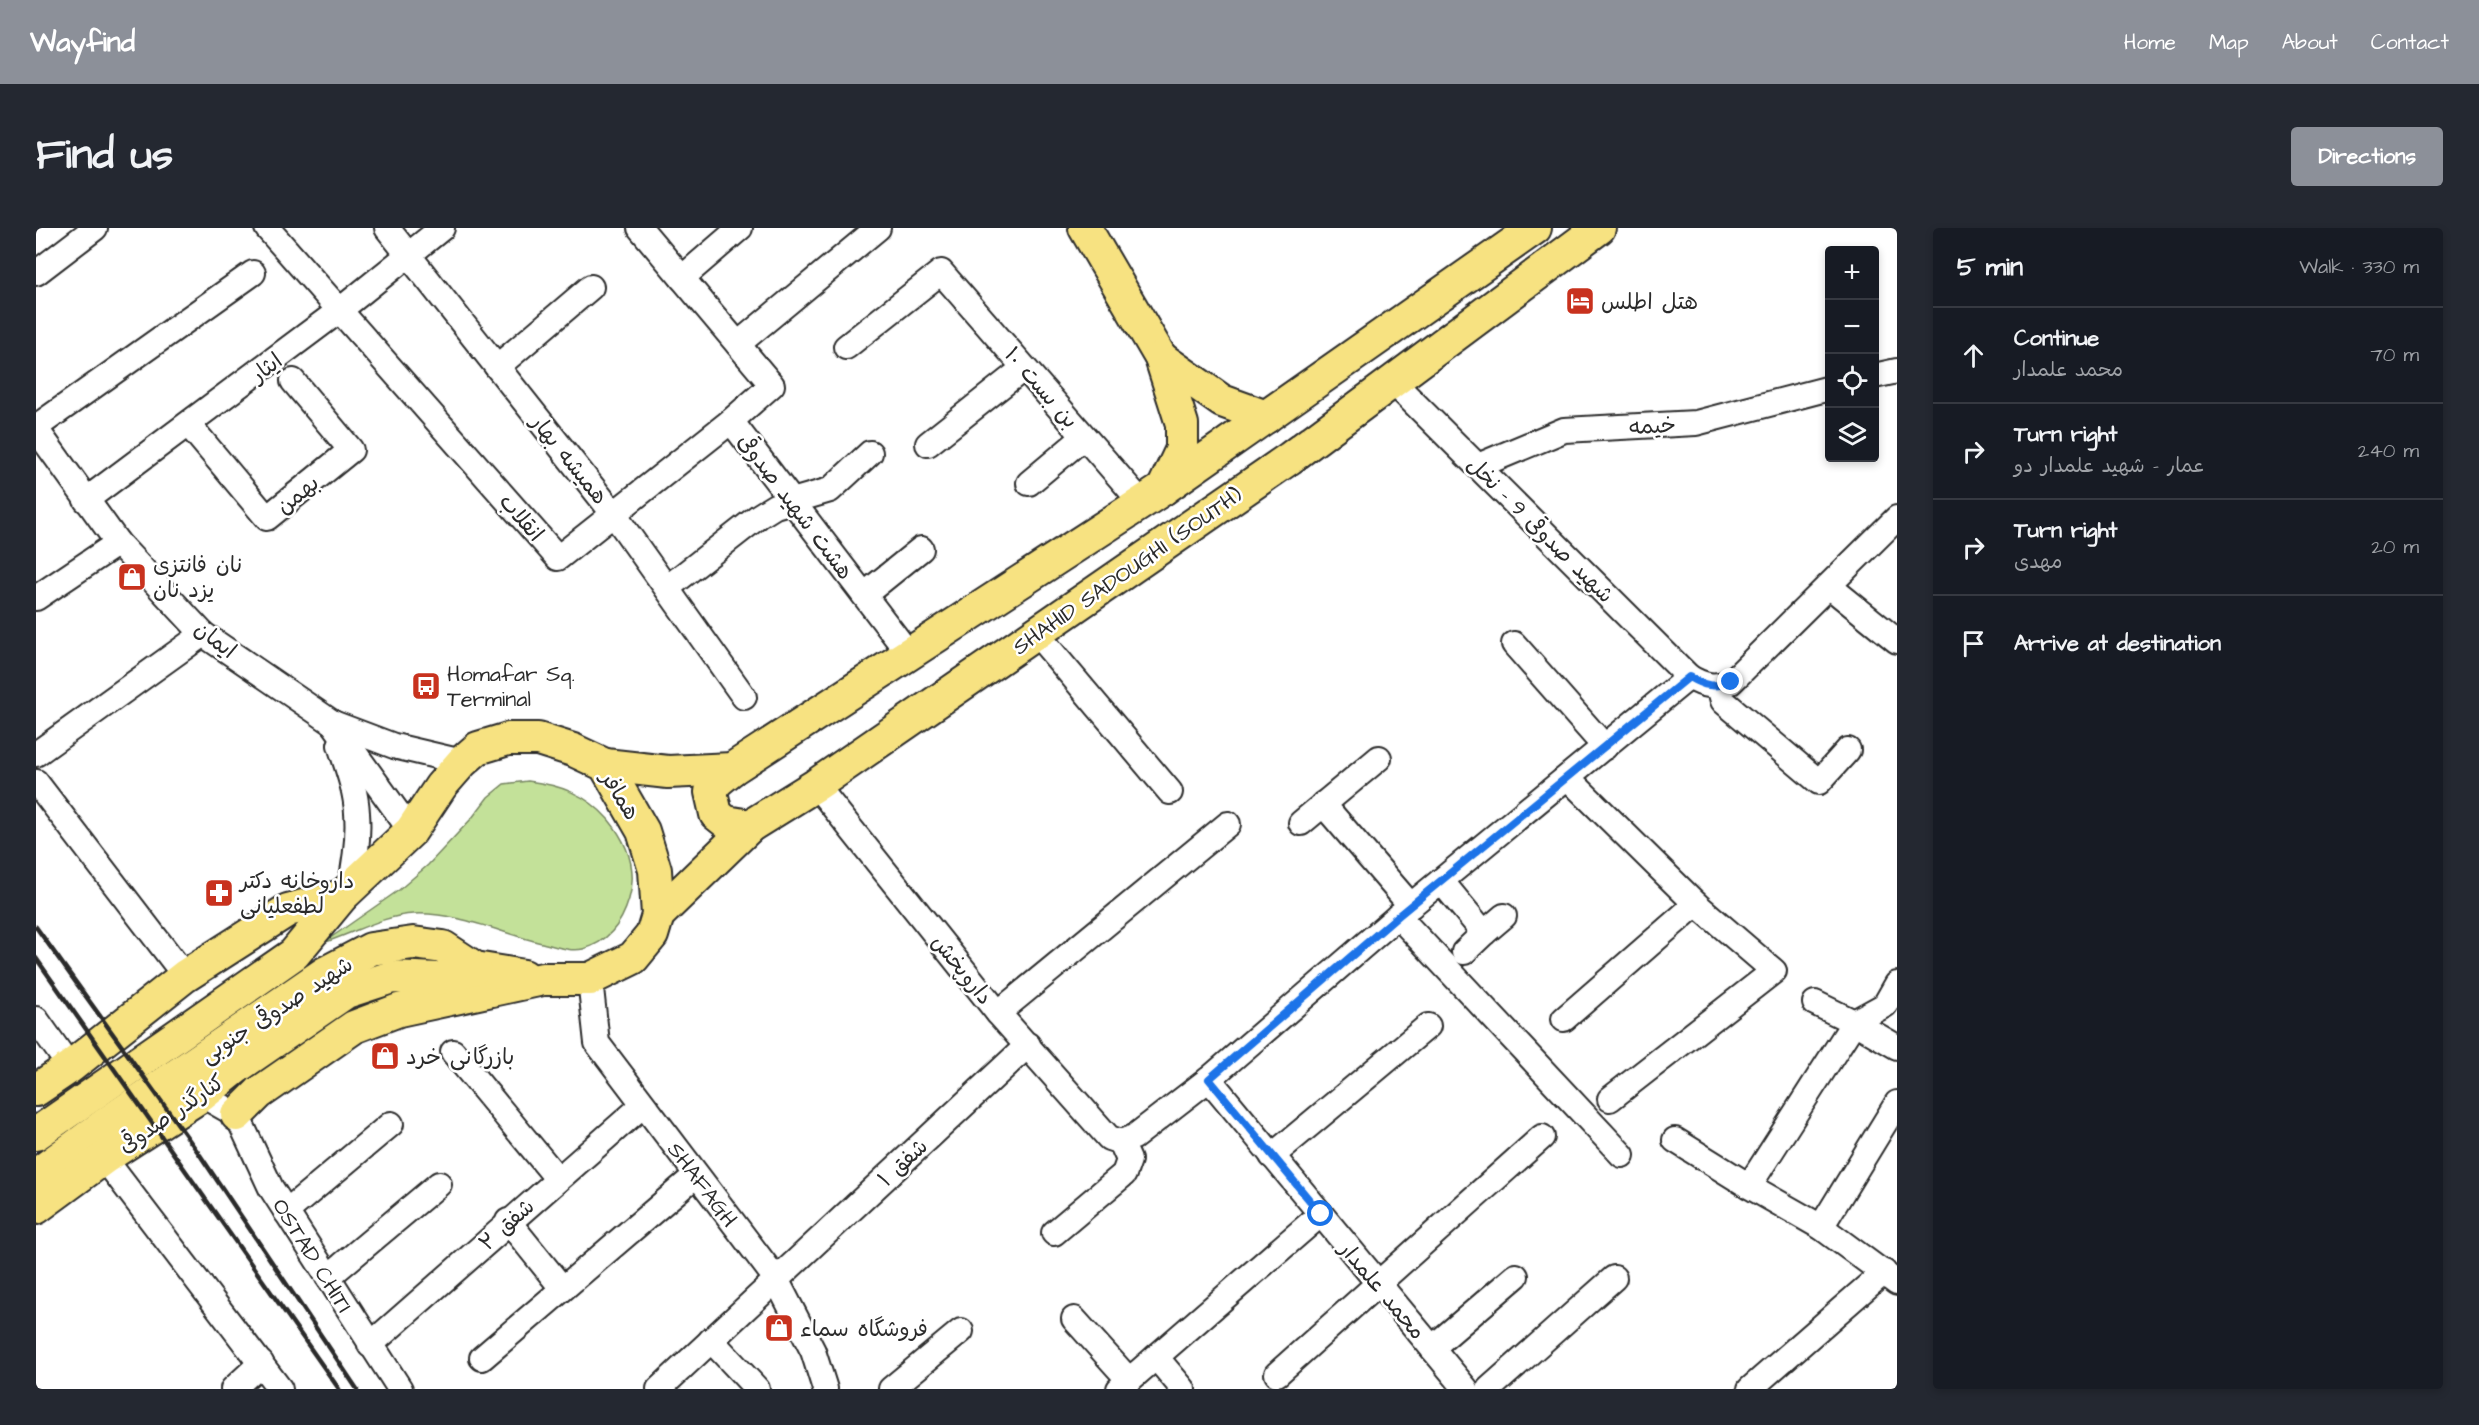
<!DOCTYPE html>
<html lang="en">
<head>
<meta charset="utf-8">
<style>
  body { margin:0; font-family:"Architects Daughter","Playpen Sans Arabic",sans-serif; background:#242831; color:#f1f3f6 }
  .controls { position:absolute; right:18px; top:18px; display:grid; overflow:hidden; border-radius:6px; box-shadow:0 3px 9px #0003 }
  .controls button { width:54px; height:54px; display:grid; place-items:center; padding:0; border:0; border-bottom:2px solid #363941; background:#171b24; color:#f1f3f6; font:30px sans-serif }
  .stop { position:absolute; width:18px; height:18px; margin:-14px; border:4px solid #1a73e8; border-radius:50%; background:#fff }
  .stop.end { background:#1a73e8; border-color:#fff; box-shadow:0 2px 6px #0008 }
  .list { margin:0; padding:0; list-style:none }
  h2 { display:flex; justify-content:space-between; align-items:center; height:78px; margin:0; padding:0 24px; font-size:26px }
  h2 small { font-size:20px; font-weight:400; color:#9ea1a6 }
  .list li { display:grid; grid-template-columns:39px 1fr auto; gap:18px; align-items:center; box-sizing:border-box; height:96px; padding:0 24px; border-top:2px solid #363941 }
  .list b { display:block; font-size:22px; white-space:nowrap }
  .list p { margin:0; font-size:20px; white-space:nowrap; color:#9ea1a6 }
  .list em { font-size:20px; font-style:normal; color:#9ea1a6 }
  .icon { flex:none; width:33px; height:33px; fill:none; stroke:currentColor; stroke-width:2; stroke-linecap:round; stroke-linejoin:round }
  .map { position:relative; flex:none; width:1861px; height:1161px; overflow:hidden; border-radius:6px }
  header { display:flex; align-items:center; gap:36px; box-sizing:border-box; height:84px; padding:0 30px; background:#8c9099; color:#fff }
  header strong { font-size:28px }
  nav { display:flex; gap:33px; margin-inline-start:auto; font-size:21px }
  .intro { display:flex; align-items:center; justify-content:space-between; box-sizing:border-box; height:144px; padding:0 36px }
  h1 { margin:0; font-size:42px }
  .button { padding:15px 27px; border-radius:6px; background:#8c9099; color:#fff; font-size:21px; font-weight:700 }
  main { display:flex; gap:36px; padding:0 36px }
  aside { flex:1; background:#171b24; border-radius:6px; box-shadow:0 3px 9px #0003 }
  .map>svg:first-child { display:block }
  .green { fill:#c3e199; stroke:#778662; stroke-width:1.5 }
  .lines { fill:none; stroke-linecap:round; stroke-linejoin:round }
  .minor-casing { stroke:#2b2b2b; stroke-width:28 }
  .major-casing { stroke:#2b2b2b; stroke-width:36 }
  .minor { stroke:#fff; stroke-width:24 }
  .major { stroke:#f7e281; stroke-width:32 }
  .rail { stroke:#2b2b2b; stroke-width:4.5 }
  .route { stroke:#1a73e8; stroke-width:8 }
  .labels { text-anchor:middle; stroke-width:5; stroke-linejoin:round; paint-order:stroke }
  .poi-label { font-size:22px; fill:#2b2b2b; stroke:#fff; text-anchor:start }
  .street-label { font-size:22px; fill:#2b2b2b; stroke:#fff }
</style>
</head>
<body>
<header>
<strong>Wayfind</strong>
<nav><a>Home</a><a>Map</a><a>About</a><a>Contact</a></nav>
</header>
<div class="intro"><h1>Find us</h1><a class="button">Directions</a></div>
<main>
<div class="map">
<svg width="1861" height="1161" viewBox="0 0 1861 1161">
  <rect width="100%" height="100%" fill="#fff"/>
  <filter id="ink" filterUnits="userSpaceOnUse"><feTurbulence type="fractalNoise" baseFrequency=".0167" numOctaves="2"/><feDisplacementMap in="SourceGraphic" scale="12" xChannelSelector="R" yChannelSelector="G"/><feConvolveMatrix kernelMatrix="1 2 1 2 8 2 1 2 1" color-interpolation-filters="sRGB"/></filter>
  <g filter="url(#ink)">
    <path class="green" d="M492,553c32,4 58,13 80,38 19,23 30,50 21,80 -7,24 -20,43 -46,50 -12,3 -29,-3 -41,-6 -41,-10 -85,-31 -128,-29 -30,1 -62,20 -91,29l76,-53 29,-25 44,-47 16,-21 16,-13z"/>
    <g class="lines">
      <g class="minor-casing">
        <g id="minor">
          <path d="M231,0l291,330 173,-137"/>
          <path d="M351,0l226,285 131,184"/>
          <path d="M604,0l132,157 -41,36 178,233"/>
          <path d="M0,45l59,-45"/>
          <path d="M646,50l58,-50"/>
          <path d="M702,116l140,-116"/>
          <path d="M810,119l95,-75 201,231"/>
          <path d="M461,139l94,-80"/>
          <path d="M1838,148l23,-5"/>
          <path d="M1357,154l296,295c15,9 25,11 42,5l166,-164"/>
          <path d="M153,197l78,93 84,-68 -58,-69"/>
          <path d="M0,199l217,-154"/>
          <path d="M0,201l82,114 85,91 130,89 78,108"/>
          <path d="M892,216l96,-76"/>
          <path d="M1442,238l86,-36 132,-7 134,-35"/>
          <path d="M993,255l55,-46"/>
          <path d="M50,272l254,-190 102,-82"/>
          <path d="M1793,358l68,55"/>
          <path d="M631,360l92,-72 16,-10 55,-16 40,-37"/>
          <path d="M828,367l57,-46"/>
          <path d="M0,370l82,-55"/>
          <path d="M1000,405l134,159"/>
          <path d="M1478,416l91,103"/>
          <path d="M1683,458l4,15 96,81 29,-32"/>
          <path d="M297,495l61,23 68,16"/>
          <path d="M304,517c7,22 16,45 17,68 2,25 -2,51 -7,75"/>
          <path d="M0,526l167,-120"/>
          <path d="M1532,550l128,126 78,67 -164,128"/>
          <path d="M0,554l149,194"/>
          <path d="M780,557l182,228 111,125 12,4"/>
          <path d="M1287,576l88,102"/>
          <path d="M1265,595l78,-65"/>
          <path d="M1406,654l42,51 20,-17"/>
          <path d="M1362,688l224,239"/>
          <path d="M1428,724l20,-19"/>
          <path d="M554,751l7,64 179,236 37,72 12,38"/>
          <path d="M1779,775l39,19 31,-17 12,-21"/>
          <path d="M962,785l230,-189"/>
          <path d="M0,791l34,48"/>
          <path d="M1528,791l132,-115"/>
          <path d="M417,824l104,126"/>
          <path d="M1173,851l257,310"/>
          <path d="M166,867l35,20 34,73 129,201"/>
          <path d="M1639,912l74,46 72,41 76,56"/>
          <path d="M1085,914l13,-5 75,-58 189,-163 291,-239"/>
          <path d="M1236,928l156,-130"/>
          <path d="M68,930l176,231"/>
          <path d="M1713,958l105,-164 43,25"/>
          <path d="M250,984l105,-88"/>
          <path d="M472,993l54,67"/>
          <path d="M1785,999l76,-124"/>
          <path d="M1018,1005l70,-59 5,-14 -8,-18"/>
          <path d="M292,1049l111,-93"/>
          <path d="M1038,1091l55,61"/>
          <path d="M675,1112l46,49"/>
          <path d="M334,1117l273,-240"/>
          <path d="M1396,1120l84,-72"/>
          <path d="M1120,1129l27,32"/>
          <path d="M446,1130l214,-183"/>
          <path d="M1241,1146l265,-237"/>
          <path d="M197,1161l28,-26"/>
          <path d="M623,1161l369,-344"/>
          <path d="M855,1161l70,-58"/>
          <path d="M1083,1161l202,-175"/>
          <path d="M1453,1161l125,-111"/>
          <path d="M1714,1161l134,-117"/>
        </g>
      </g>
      <g class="major-casing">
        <g id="major">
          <path d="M1049,0l76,130"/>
          <path d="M1127,261l19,-40v-25l-21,-66 61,43 44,16"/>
          <path d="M569,537l63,7 64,-3 431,-280 372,-261"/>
          <path d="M696,541l-16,13 -5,10 5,22 10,8 24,4"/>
          <path d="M622,687l92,-89 66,-41 474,-327 309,-230"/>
          <path d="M0,862l34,-23 115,-91 103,-66 54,-14"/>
          <path d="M0,906l258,-180 48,-58 69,-65 30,-45 21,-24 16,-14 30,-9h30l35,11 32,15 38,66 12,39 3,45 -6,20 -19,23 -43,21h-47l-144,31 -45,17 -95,66 -22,22"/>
          <path d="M0,947l71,-52 218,-150 46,-24 42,-6 30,4 32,21 49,8"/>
          <path d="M0,980l68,-50 98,-63 35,-28 109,-75 46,-15 46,2 37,-11"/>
        </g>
      </g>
      <use href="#minor" class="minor"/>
      <use href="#major" class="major"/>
      <g class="rail">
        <path d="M0,699l164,228 157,234"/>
        <path d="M0,730l303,431"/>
      </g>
    </g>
  </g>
  <g class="lines" filter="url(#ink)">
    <path class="route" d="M1285,986l-112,-135 189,-163 291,-239c15,9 25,11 42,5"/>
  </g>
  <defs>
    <g id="hotel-square" transform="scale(1.5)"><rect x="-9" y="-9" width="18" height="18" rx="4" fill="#c8321e" stroke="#fff"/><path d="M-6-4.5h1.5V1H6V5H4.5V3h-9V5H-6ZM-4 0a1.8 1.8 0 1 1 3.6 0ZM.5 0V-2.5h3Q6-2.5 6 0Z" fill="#fff"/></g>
    <g id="shop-square" transform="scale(1.5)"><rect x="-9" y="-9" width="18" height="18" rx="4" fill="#c8321e" stroke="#fff"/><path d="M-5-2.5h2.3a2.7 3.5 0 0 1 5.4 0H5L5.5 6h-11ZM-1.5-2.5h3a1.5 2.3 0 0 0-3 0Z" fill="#fff"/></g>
    <g id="bus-square" transform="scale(1.5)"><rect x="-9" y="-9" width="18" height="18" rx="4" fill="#c8321e" stroke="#fff"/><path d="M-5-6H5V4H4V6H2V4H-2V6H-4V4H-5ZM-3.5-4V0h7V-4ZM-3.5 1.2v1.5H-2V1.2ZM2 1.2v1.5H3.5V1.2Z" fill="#fff"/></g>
    <g id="pharmacy-square" transform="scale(1.5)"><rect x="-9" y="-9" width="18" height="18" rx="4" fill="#c8321e" stroke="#fff"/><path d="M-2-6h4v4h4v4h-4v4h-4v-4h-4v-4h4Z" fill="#fff"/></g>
  </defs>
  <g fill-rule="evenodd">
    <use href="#hotel-square" x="1544" y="73"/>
    <use href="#shop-square" x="96" y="349"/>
    <use href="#bus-square" x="390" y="458"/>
    <use href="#pharmacy-square" x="183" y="665"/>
    <use href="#shop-square" x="349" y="828"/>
    <use href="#shop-square" x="743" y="1100"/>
  </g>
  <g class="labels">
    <g class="poi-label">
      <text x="1565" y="81">هتل اطلس</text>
      <text x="117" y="344">نان فانتزی<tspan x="117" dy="25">یزد نان</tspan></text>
      <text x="411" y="453">Homafar Sq.<tspan x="411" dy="25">Terminal</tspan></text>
      <text x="204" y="660">داروخانه دکتر<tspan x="204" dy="25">لطفعلیانی</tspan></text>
      <text x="370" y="836">بازرگانی خرد</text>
      <text x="764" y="1108">فروشگاه سماء</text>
    </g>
    <g class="street-label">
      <text transform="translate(230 139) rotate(-37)" y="8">ایثار</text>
      <text transform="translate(1006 159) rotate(49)" y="8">بن بست ۱۰</text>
      <text transform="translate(1616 197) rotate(-3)" y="8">خیمه</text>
      <text transform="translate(534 231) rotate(51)" y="8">همیشه بهار</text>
      <text transform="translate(261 266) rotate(-39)" y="8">بهمن</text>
      <text transform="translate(760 278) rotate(53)" y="8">هشت شهید صدوقی</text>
      <text transform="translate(486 289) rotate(49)" y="8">انقلاب</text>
      <text transform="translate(1505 301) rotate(45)" y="8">شهید صدوقی 9 - نخل</text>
      <text transform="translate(1091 342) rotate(-35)" y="8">SHAHID SADOUGHI (SOUTH)</text>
      <text transform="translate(180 411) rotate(38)" y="8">ایمان</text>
      <text transform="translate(585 567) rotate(58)" y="8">همافر</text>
      <text transform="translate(927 741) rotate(51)" y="8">داروپخش</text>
      <text transform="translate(240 781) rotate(-33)" y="8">شهید صدوقی جنوبی</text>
      <text transform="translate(135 885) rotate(-34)" y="8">کنارگذر صدوقی</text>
      <text transform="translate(866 934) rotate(-43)" y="8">شفق ۱</text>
      <text transform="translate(667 956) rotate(53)" y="8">SHAFAGH</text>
      <text transform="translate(470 996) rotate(-42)" y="8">شفق ۲</text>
      <text transform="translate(277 1027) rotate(58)" y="8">OSTAD CHITI</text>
      <text transform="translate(1347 1062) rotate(50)" y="8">محمد علمدار</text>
    </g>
  </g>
</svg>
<div class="controls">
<button>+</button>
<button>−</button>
<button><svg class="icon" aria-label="locate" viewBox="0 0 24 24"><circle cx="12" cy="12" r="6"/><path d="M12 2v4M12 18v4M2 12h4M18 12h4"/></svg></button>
<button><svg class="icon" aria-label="layers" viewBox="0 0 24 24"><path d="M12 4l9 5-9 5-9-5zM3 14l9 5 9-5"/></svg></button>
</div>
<div class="stop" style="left:1285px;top:986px"></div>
<div class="stop end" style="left:1695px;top:454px"></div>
</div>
<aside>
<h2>5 min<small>Walk · 330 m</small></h2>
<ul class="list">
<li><svg class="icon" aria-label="ahead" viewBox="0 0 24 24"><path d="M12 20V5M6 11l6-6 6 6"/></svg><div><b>Continue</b><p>محمد علمدار</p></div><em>70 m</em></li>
<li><svg class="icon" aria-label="right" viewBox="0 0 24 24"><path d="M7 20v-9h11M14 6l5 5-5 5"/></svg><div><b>Turn right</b><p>عمار - شهید علمدار دو</p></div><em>240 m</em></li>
<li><svg class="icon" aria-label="right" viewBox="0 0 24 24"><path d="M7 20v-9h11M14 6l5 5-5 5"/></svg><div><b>Turn right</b><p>مهدی</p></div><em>20 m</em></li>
<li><svg class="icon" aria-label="arrive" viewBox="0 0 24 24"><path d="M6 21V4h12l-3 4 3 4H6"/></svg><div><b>Arrive at destination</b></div></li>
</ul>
</aside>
</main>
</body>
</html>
